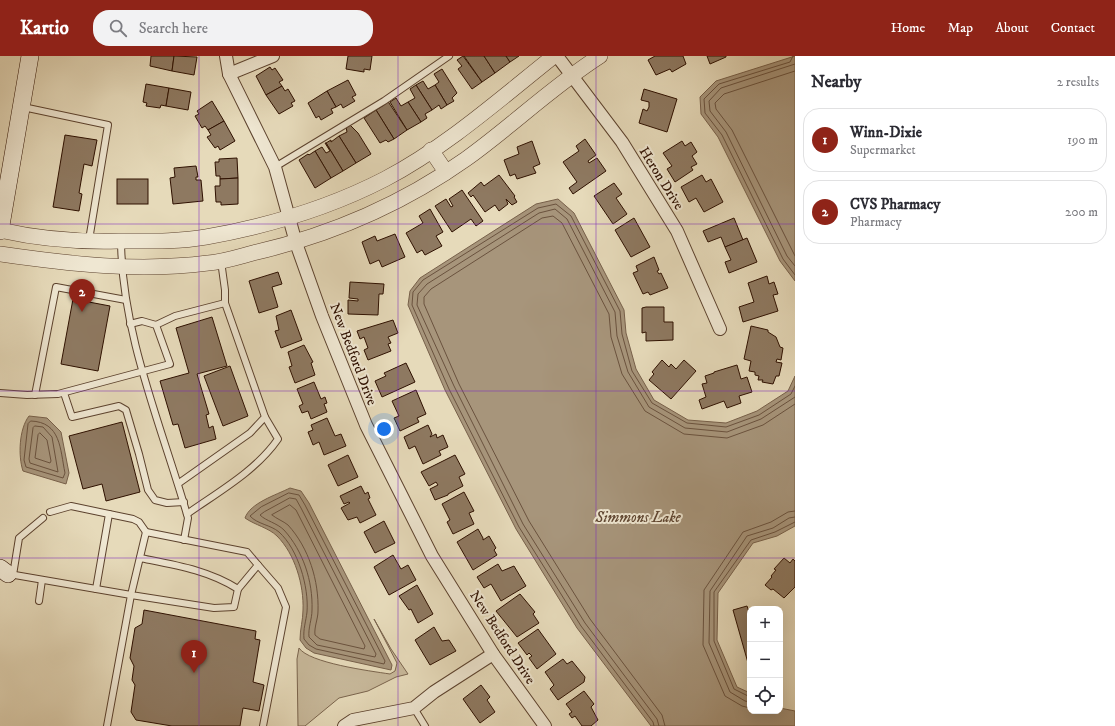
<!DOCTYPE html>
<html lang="en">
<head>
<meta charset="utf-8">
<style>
  body { margin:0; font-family:"IM FELL DW Pica",serif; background:#f2f2f3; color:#2b2b33 }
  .controls { position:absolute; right:12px; bottom:12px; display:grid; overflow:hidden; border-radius:8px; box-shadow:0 4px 16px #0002 }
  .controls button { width:36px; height:36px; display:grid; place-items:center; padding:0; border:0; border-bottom:1px solid #e1e1e2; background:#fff; color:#2b2b33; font:20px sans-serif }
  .you { position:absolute; left:384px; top:373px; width:14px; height:14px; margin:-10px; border:3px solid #fff; border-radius:50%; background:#1a73e8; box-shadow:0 0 0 6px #1a73e833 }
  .badge { display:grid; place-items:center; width:26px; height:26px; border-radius:50%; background:#8f2418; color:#fff; font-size:13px; font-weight:700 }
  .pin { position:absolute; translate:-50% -33px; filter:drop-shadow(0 1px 2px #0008) }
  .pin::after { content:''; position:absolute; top:21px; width:14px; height:12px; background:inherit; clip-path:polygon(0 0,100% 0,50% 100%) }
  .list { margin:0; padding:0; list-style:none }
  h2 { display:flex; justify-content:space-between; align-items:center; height:52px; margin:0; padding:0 16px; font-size:17px }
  h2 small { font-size:13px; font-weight:400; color:#7c7c81 }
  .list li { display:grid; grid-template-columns:26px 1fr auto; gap:12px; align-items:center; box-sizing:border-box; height:64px; margin:0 8px 8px; padding:0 8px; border:1px solid #e1e1e2; border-radius:16px }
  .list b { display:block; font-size:15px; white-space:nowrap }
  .list p { margin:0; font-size:13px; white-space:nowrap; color:#7c7c81 }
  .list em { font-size:13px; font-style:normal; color:#7c7c81 }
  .icon { flex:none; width:22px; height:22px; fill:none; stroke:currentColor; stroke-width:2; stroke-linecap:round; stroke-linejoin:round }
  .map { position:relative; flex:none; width:795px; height:670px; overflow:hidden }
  header { display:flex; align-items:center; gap:24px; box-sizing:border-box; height:56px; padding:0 20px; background:#8f2418; color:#fff }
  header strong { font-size:19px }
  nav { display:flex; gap:22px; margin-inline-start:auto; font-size:14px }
  .search { width:280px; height:36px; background:#f2f2f3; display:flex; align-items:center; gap:10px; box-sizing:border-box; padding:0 14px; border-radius:16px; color:#7c7c81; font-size:15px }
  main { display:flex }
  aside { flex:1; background:#fff }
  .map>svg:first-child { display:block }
  .green { fill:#c7b89a; stroke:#7a644d }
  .water { fill:#a7957b; stroke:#77604a }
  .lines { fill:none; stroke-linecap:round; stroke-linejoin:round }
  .shore { stroke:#6a523e; stroke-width:1 }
  .building { fill:#8e7961; stroke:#2e1000 }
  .service-casing { stroke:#5c422e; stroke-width:8 }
  .minor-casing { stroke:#5c422e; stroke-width:14 }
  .tertiary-casing { stroke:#5c422e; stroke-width:16 }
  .secondary-casing { stroke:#2e1000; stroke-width:18 }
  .service { stroke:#efe7d2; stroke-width:6 }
  .minor { stroke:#efe7d2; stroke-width:12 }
  .tertiary { stroke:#efe7d2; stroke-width:15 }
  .secondary { stroke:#efe7d2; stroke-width:17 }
  .grid { fill:none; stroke:#7b2cbf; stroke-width:1; stroke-opacity:0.55 }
  .labels { text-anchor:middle; stroke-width:4; stroke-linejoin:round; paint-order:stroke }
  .street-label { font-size:14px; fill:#2e1000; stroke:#efe7d2 }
  .water-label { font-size:15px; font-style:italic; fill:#5e4531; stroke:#efe7d2 }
</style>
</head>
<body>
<header>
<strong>Kartio</strong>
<div class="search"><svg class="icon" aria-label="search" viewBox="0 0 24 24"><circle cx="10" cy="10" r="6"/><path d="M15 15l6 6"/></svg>Search here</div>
<nav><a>Home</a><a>Map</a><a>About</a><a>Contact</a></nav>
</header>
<main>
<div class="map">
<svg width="795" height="670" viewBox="0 0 795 670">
  <rect width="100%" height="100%" fill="#e6daba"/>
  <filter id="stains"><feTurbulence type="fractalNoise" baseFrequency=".005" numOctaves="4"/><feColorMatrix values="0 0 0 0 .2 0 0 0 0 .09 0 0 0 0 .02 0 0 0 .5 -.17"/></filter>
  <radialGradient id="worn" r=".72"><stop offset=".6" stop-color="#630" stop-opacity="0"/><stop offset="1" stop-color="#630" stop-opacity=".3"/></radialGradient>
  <path class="green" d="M374,563l17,30 17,25 -12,3 -28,14 -29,7 -34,28h-7l-1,-67 2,-11c10,15 71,23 91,26l5,-3 2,-8z"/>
  <g class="water">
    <path d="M795,0v225l-15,-20 -62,-124 -17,-23 -1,-17 16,-16z"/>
    <path d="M558,143l16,14 50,97 2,23 10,36 18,31 34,20 38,3 31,-12 31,-20 7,-15v150l-18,10 -24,7 -35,50 -1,47 20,47 13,6v18h30v-3l15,3v15h-144l-74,-98 -61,-99 -71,-139 -37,-85 2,-14 10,-13 116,-74z"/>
    <path d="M29,360l18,2 14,14 8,41 -3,11 -43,-13c-5,-15 -4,-42 6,-55z"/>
    <path d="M290,432l11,3 8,12 83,162 -1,5 -77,-17 -8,-5 -6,-8c0,-11 3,-20 3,-30 1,-25 -8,-56 -26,-74 -8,-8 -22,-11 -32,-18 5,-15 31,-23 45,-30z"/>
  </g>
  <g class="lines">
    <g class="shore">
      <path d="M793,0l-3,6 -71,22 -15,15 1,14 17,22 61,124 12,16"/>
      <path d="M795,8l-74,24 -12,13 1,10 16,21 61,124 8,10"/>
      <path d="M795,15l-71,23 -9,9 1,6 16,21 63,126"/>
      <path d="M31,365c30,1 29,28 34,52l-2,5 -37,-11 -2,-7 4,-36z"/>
      <path d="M35,370l8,1 9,10 6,35 -28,-9 -1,-4 4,-31z"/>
      <path d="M40,377l7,7 4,21 -1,2 -15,-5 3,-23z"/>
      <path d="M289,437l10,2 6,10 80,156 -1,3 -68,-15 -7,-4 -5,-6c-1,-10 2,-18 3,-27 2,-25 -9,-63 -28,-80 -8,-7 -22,-8 -29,-16l11,-9z"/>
      <path d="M290,442l6,1 5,9 75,146 -1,3 -58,-12 -8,-8c-1,-9 3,-18 3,-27 1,-29 -9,-59 -28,-80 -7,-7 -18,-9 -24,-15l4,-3z"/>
      <path d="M290,449l6,5 69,136 -1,3 -44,-10 -5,-4c-1,-8 3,-16 3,-24 1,-30 -9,-63 -30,-86 -5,-4 -11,-6 -16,-10z"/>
      <path d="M750,641l-16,-8 -20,-48v-49l37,-52 24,-8 20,-10"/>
      <path d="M750,646l-5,-1 -15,-9 -21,-49 1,-52 37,-55 26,-8 16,-10 6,-1"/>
      <path d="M750,652l-8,-2 -17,-10 -22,-51 1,-55 39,-58 28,-10 17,-10 7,-1"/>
      <path d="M654,670l-1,-4 -72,-96 -62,-99 -70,-138 -37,-84 1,-13 10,-12 115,-72 18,-4 15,12 49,95 2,23 10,37 20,32 35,20 39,4 33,-12 32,-21 4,-8"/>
      <path d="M659,670l-2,-7 -72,-96 -62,-99 -69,-138 -37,-81 1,-11 9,-10 112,-71 16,-4 12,10 48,93 2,24 11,36 21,35 36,21 42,4 34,-13 34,-22"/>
      <path d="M665,670l-3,-11 -72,-96 -61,-98 -70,-137 -35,-80v-7l7,-8 111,-71 11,-2 9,7 47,91 2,23 11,37 23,37 39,23 43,4 36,-13 32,-21"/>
    </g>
  </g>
  <g class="building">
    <path d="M151,0h23l-2,15 -22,-5z"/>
    <path d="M174,0l23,1 -3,18 -22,-4z"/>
    <path d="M348,0h24l-2,14 -6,-1v3l-18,-3z"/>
    <path d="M463,0l19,26 -10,7 -14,-20 4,-3 -5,-6z"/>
    <path d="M464,0h20l11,17 -13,9z"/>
    <path d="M484,0h22l4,6 -15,11z"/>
    <path d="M506,0h13l-9,6z"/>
    <path d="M655,0h28l3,8 -14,8 -2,-3 -14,6 -8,-15z"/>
    <path d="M707,0h19v1l-16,7z"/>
    <path d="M270,11l2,3 3,-2 8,12 -4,2 3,4 -16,9 -10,-19z"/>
    <path d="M442,13l15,24 -5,5 2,3 -7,4 -12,-20 4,-3 -5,-8z"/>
    <path d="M348,24l8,15 -4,2 3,4 -12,7 -2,-4 -5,3 -9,-16z"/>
    <path d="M423,25l5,8 7,-4 12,20 -6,4 -2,-4 -7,5 -16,-25z"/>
    <path d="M146,28l23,4 -3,18 -5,-1 -1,3 -14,-2 1,-3 -4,-1z"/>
    <path d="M416,29l16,25 -7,4 2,4 -6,4 -13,-20 7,-4 -5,-9z"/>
    <path d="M282,30l3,5 3,-2 7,12 -4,2 2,3 -14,8 -13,-19z"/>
    <path d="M169,32l22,4 -3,18 -22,-4z"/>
    <path d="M644,33l33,10 -10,33 -28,-9 4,-14 4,2 2,-4v-5l-8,-2z"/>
    <path d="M327,35l9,16 -5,2 2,4 -12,7 -2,-4 -3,2 -8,-15z"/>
    <path d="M396,42l5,8 7,-4 13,20 -14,8 -17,-28z"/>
    <path d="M387,44l20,30 -13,9 -18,-29 8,-5 -1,-2z"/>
    <path d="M212,45l12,20 -16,9 -3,-4 -3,2 -7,-12 4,-2 -2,-3z"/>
    <path d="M376,54l18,29 -6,3 -2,-2 -6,3 -16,-25z"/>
    <path d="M224,65l11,20 -15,9 -2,-4 -3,2 -8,-11 4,-2 -3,-5z"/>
    <path d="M350,69l8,8 13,21 -15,9 -17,-27 8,-4 -1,-5z"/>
    <path d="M65,79l32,5 -5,26 -8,-2 -5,29 3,1 -3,17 -26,-4z"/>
    <path d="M339,80l17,27 -13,8 -17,-28 5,-3v2z"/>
    <path d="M585,83l11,16 -8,6 1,2 8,-5 9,13 -33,23 -4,-6 8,-6 -14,-20 16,-11 -3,-5z"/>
    <path d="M532,85l8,23 -7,3 3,6 -19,6 -2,-5 -5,2 -6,-16 15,-6 -2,-7z"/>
    <path d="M682,85l3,5 6,-4 6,10 -5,4 5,8 -6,3 2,3 -18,12 -8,-13 5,-3 -9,-13z"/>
    <path d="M325,87h1l17,28 -12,7 -16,-27 7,-4 4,6 4,-2z"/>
    <path d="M315,95l16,27 -16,10 -16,-28 9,-6 1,1z"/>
    <path d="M237,102l1,20 -18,1v-3h-4l-1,-14h4v-3z"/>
    <path d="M196,110l2,11h-2v3h5l2,21 -30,3 -3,-26 5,-1 -1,-9z"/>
    <path d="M499,119l16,21 -1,1 3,5 -5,3 -6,-6 2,5 -9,7 -4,-6 -10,7 -12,-17 -2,2 -3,-4 13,-11 3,4z"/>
    <path d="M702,119l4,7 5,-3 12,23 -19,10 -8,-14 -7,4 -8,-15z"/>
    <path d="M238,122v26l-17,1v-3h-5l-1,-16h5v-7z"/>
    <rect x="117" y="123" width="31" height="25"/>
    <path d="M614,127l8,11 -6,4 11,16 -14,10 -19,-28z"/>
    <path d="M462,134l21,31 -7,5 -5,-7 -19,13 -17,-26 11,-7 5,8 2,-1 -4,-7z"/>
    <path d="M430,153l13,23 -7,4 6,10 -17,9 -3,-5 -5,3 -11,-20 17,-10 -4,-7z"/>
    <path d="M634,162l16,29 -19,10 -16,-27z"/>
    <path d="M734,162l9,22 -18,7 -4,-10 -13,5 -5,-11z"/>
    <path d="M395,178l10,23 -23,10 -3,-7 -9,4 -8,-22 13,-6 2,5z"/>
    <path d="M747,182l10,24 -28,11 -4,-11 6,-2 -6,-13z"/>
    <path d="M654,201l5,13 -2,1 2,3 2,-1 7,15 -18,7 -2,-3 -5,2 -10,-21 5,-2 -2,-5z"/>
    <path d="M278,216l4,12 -10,3 6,20 -19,6 -10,-32z"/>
    <path d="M767,220l2,8 5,-2 4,12 -5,1 5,16 -35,11 -4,-15 15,-5 -6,-19z"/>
    <path d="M350,226l34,2 -1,10h-4l-1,21 -30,-1v-14l10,1v-2l-9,-1z"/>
    <path d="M73,243l37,7 -12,65 -37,-7z"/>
    <path d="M646,251h18v15h9v18l-27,1v-9l-4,1v-25z"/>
    <path d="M291,254l11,30 -21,8 -6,-17 4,-1 -3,-14z"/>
    <path d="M212,261l15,49 -30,8 12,40 -3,1 3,13 4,-2 3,13 -31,9 -7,-24 -5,1 -13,-44 29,-8 -13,-45z"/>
    <path d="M393,264l5,13 -10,4 3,6 -3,1 3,7 -23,9 -4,-10 4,-2 -4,-11 -4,2 -3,-8z"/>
    <path d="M751,270l17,4v2l8,5 4,10 3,1 -2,12 -4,-1 -1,3 6,1 -3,13h-3l-3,8 -11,-2 1,-2h-5l1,-4 -4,-1v-3l-6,-1 2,-10 -7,-2z"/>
    <path d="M304,289l9,17 -2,1 4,12 -20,8 -6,-16 3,-1 -4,-14z"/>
    <path d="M662,304l7,7 2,-3 5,5 8,-9 12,11 -25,28 -22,-19 5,-6 -2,-2z"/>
    <path d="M406,307l9,19 -33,15 -7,-16 11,-5 -2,-3z"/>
    <path d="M737,309l4,14 6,-2 5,15 -13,4 2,7 -14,5 -3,-7 -22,8 -3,-9 7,-3 -4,-13 5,-1 -2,-7 9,-3v-1z"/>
    <path d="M230,310l18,50 -25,10 -19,-50z"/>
    <path d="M314,326l7,17 4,-2 2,6 -3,1 3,8 -16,7 -3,-8 -6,2 -3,-7 4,-2 -6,-15z"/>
    <path d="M416,334l10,24 -9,4 2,4 -19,9 -6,-13 5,-2 -7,-15z"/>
    <path d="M327,362l8,18 6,-2 5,12 -22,9 -5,-13 -6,3 -5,-13 5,-2 -2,-5z"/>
    <path d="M122,366l18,70 -34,9 -4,-17 -19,5 -14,-53z"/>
    <path d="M428,369l4,9 -2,3 6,-3 1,4 6,-3 5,12 -9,4 2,4 -18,9 -8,-18 -6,3 -5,-12z"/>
    <path d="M348,399l10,22 -20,9 -10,-21z"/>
    <path d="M455,399l10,19 -6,3 4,9 -15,8v1l-13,5 -5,-11 8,-4 -2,-3 -7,4 -8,-14z"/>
    <path d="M361,430l4,8 3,-2 2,6 -2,1 8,16 -16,8 -3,-6 -9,3 -7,-12 9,-5 -1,-1 -5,2 -4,-8z"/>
    <path d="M464,436l10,19 -5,2 5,11 -21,10 -6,-12 3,-2 -8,-16z"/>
    <path d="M384,465l11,22 -20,10 -11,-21z"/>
    <path d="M478,473l5,9v2l6,-4 7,12 -2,2 3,5 -24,15 -16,-28z"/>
    <path d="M393,499l8,14 7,-4 8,15 -27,15 -15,-28z"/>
    <path d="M784,502l6,5 3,-4 2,2v26l-11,11 -11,-9 -2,1 -6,-5 7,-8 -1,-1 5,-6 -2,-1z"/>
    <path d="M498,508l4,7 12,-5 12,20 -25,15 -10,-17 -7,4 -7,-11z"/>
    <path d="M417,529l16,29 -15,9 -7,-14 -2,1 -10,-14z"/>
    <path d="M520,538l15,18 -2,2 6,9 -22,14 -21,-26z"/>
    <path d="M747,550l3,9v55l-17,-60z"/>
    <path d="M144,554l112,21 -1,8 5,1 -7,42 11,3 -5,26 -16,-3 -3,18h-68l-36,-6 -5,-8 4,-27 -3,-5 2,-14 -4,-8 5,-30 7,-4z"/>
    <path d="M434,571l8,14 7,-1 7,11 -26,14 -15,-25z"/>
    <path d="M538,573l18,25 -19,15 -8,-11 3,-2 -3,-3 -2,2 -9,-12z"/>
    <path d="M563,603l4,5 5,-3 13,16 -1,5 -26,18 -8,-11 4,-4 -9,-13z"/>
    <path d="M481,629l9,12 -3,3 8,12 -15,11 -17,-24z"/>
    <path d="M584,635l10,13 -3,3 7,13 -7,6h-9l-7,-10 -3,2 -3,-4 3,-2 -6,-8z"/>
  </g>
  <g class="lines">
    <g class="service-casing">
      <g id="service">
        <path d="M23,51l85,18 -19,115"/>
        <path d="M275,111l109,-66 65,-45"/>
        <path d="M121,185c1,95 41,186 67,277l-4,22"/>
        <path d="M156,269l19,-9 50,-13"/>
        <path d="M0,337l27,2 31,-1 112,-30 -14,-39 -14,-4 -12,3"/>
        <path d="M64,337l8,24 47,-11 7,4 13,44 9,36 7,10 12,3 17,-1"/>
        <path d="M35,339l21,-108 70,13"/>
        <path d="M179,427l71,-50 15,-16 -40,-114v-13l-4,-29"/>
        <path d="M50,456l21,-6 62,13 6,3 7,10"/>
        <path d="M187,458c31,-22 69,-43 91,-75l-13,-22"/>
        <path d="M146,476l101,20 11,13 -20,24 -4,18 -20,1 -83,-13z"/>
        <path d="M140,502c35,7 68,12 98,31"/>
        <path d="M258,509l20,23 8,19 -23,119"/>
        <path d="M9,518l122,21 -24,131"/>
        <path d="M13,519l6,-37 24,-20"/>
        <path d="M96,533l13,-75"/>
        <path d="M39,545l3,-21"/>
        <path d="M414,652l11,18"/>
      </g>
    </g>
    <g class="minor-casing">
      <g id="minor">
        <path d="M226,0l3,18 46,93 21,76 26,73 44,109 66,131 61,98 52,72"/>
        <path d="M557,0l65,86 55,89 43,98"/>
        <path d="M229,18l44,-18"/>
        <path d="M344,670l9,-6 61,-12 20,-16 59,-38"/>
      </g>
    </g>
    <g class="tertiary-casing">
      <g id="tertiary">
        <path d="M431,94l15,22"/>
        <path d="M0,174c39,9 78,12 118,11 29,0 59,1 88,-4 62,-11 123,-29 179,-58 61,-32 115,-80 169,-123"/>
        <path d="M0,198c68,10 139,18 208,9 15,-1 30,-6 45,-10 78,-18 148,-48 213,-94 46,-33 87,-73 134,-103"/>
      </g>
    </g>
    <g class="secondary-casing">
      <g id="secondary">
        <path d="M0,175l30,-175"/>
        <path d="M0,512l8,6"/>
      </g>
    </g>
    <use href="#service" class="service"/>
    <use href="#minor" class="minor"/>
    <use href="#tertiary" class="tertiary"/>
    <use href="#secondary" class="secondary"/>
  </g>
  <path class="grid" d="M199,0v670M398,0v670M596,0v670M0,168h795M0,335h795M0,502h795"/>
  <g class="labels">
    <g class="street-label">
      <text transform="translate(662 122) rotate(58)" y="5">Heron Drive</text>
      <text transform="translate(354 298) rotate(69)" y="5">New Bedford Drive</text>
      <text transform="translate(503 581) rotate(57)" y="5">New Bedford Drive</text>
    </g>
    <g class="water-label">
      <text x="638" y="466">Simmons Lake</text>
    </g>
  </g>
  <rect width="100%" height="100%" filter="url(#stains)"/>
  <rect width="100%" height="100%" fill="url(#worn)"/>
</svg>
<div class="controls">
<button>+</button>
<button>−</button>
<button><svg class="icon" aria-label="locate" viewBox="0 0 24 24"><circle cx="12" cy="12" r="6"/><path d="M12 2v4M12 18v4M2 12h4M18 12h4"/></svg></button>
</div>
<div class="you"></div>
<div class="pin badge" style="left:194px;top:617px">1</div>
<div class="pin badge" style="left:82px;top:256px">2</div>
</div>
<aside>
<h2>Nearby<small>2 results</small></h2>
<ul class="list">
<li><span class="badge">1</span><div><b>Winn-Dixie</b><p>Supermarket</p></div><em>190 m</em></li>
<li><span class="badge">2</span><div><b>CVS Pharmacy</b><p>Pharmacy</p></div><em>200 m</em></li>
</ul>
</aside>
</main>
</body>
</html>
